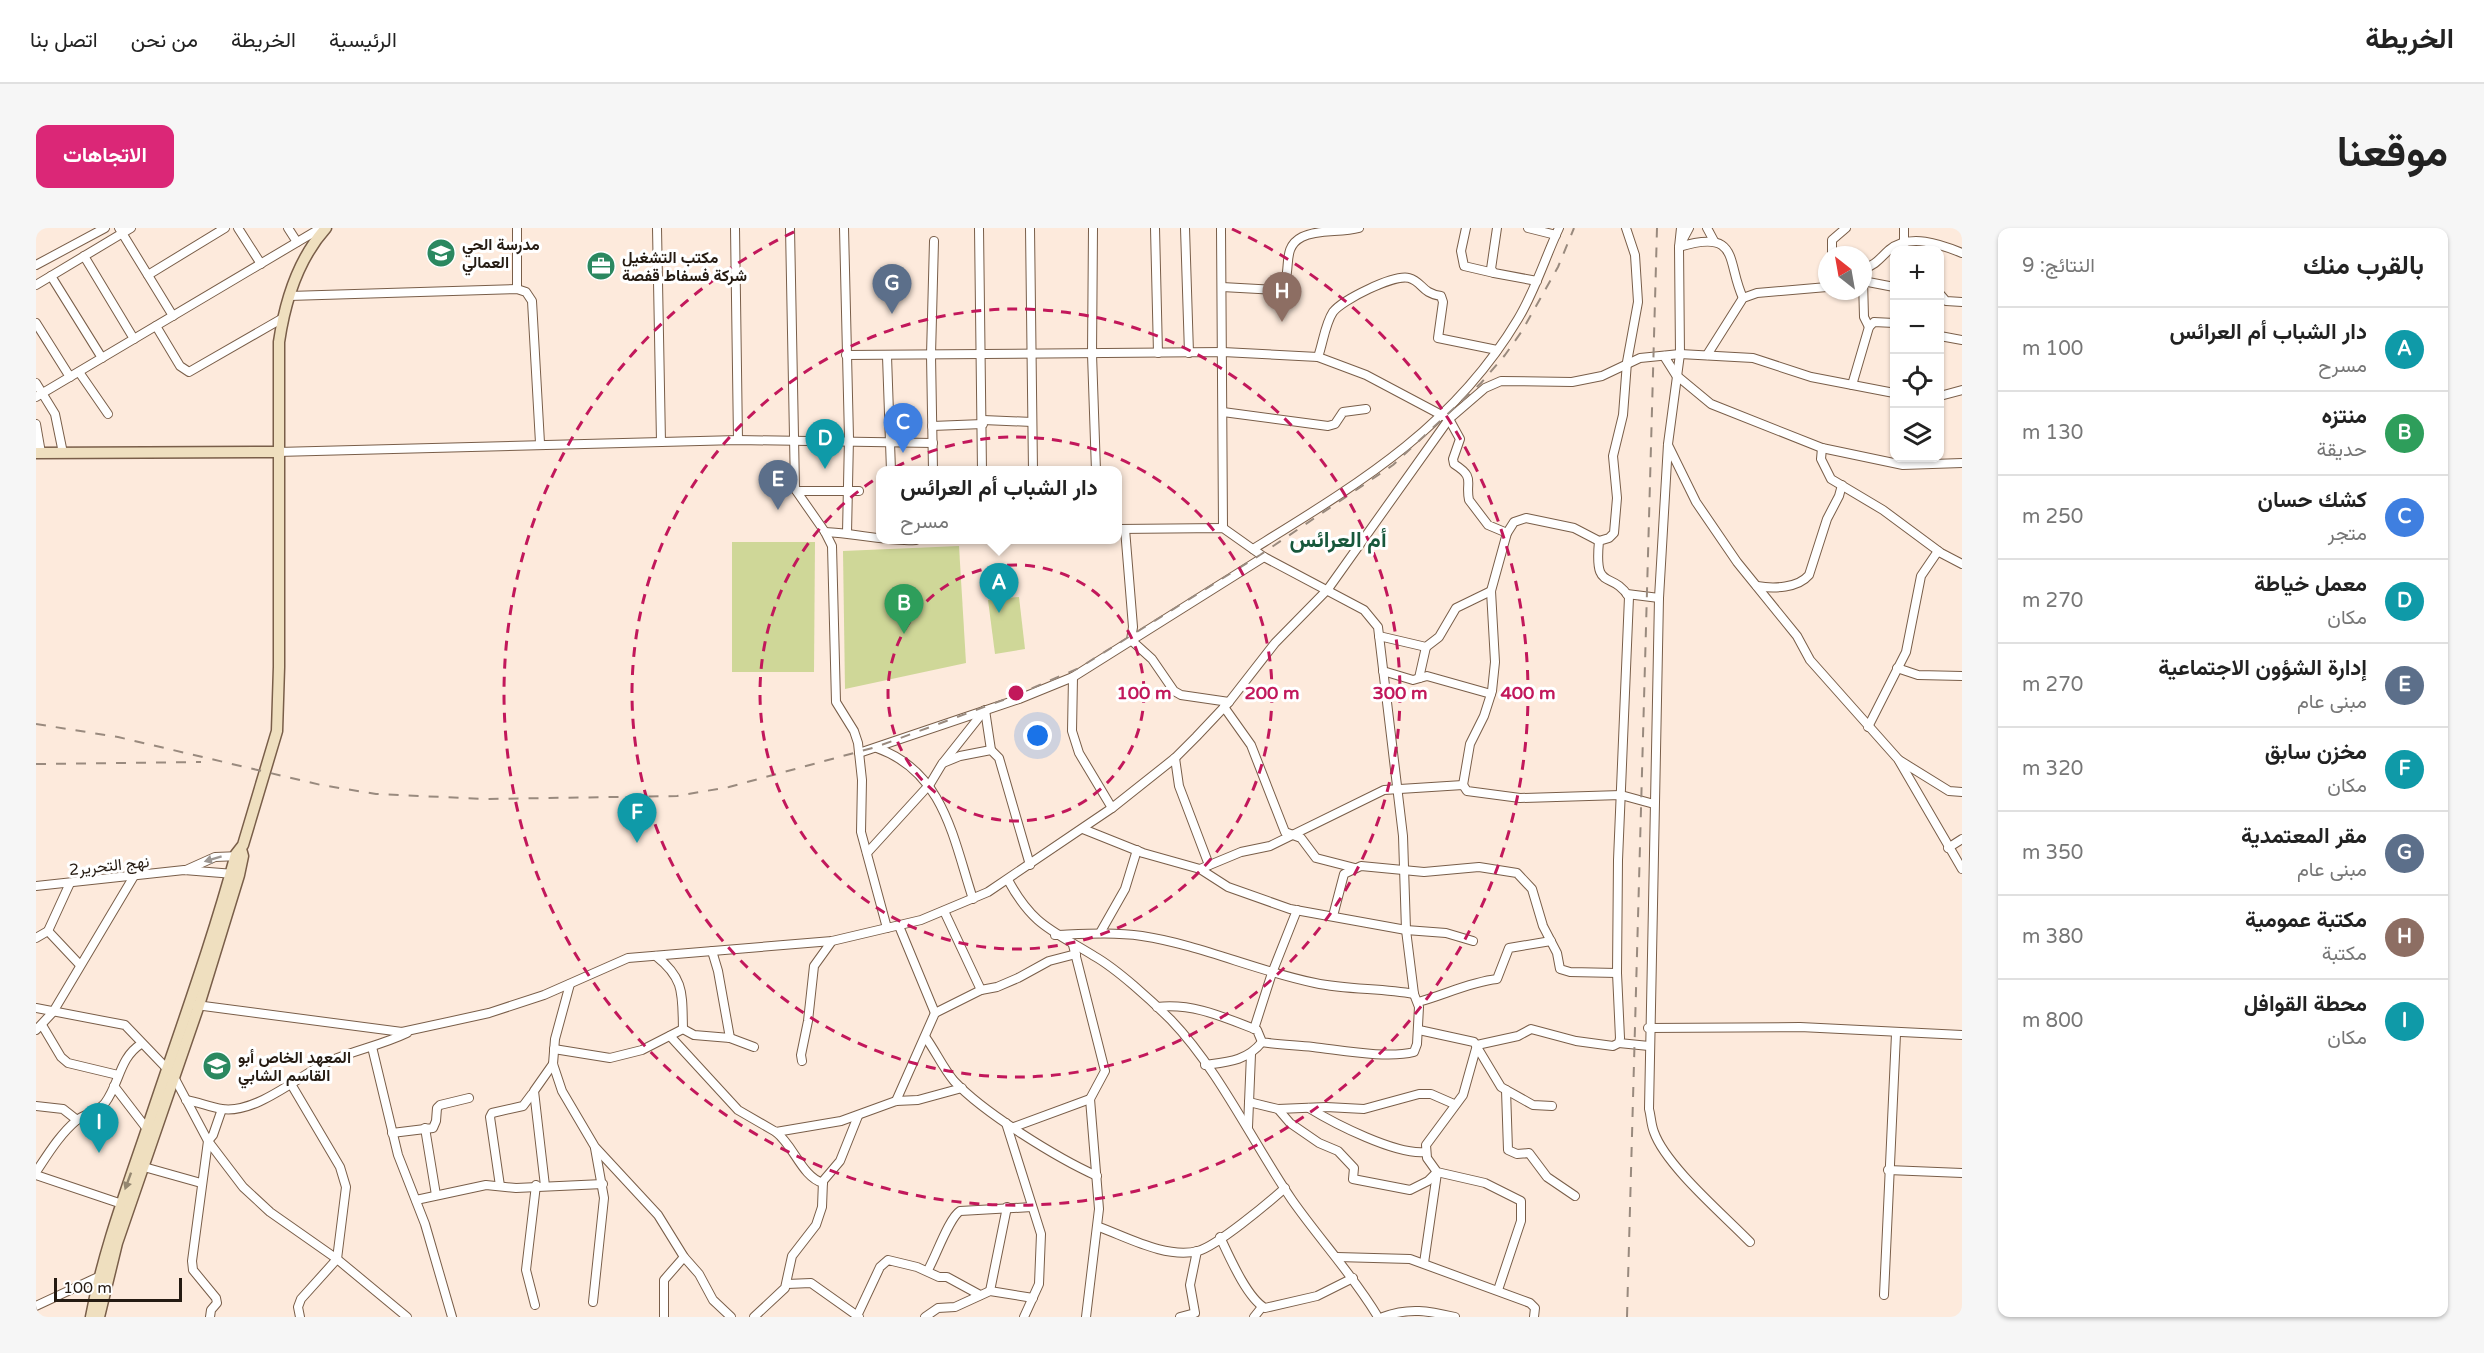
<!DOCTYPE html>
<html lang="ar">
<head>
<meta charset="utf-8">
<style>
  body { margin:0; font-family:"Varela Round",Vazirmatn,sans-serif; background:#f6f6f6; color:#222; direction:rtl }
  .controls { position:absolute; right:18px; top:18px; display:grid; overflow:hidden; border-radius:12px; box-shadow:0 2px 4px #0004 }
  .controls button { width:54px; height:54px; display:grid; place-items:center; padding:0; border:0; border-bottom:2px solid #e0e0e0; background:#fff; color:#222; font:30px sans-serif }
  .compass { position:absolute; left:1782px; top:18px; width:54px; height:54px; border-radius:50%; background:#fff; box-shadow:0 2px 4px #0004; rotate:329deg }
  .scale { position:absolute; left:18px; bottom:15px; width:128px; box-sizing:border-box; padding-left:6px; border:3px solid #251b12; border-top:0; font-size:16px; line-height:21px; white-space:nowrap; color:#251b12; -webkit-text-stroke:4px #fff; paint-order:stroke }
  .you { position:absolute; left:1002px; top:508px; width:21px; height:21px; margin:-15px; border:4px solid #fff; border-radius:50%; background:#1a73e8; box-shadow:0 0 0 9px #1a73e833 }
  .badge { display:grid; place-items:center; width:39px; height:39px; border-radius:50%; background:#db2777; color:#fff; font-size:20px; font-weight:700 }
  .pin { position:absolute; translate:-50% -50px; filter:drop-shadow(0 2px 3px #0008) }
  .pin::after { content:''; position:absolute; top:32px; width:21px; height:18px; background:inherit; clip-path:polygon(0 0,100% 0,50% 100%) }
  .popup { position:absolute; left:840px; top:238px; width:246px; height:78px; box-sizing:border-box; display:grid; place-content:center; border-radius:12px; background:#fff; filter:drop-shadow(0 2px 4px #0005); font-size:20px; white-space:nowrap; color:#767676 }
  .popup b { font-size:22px; color:#222 }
  .popup::after { content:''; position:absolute; left:50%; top:100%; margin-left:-12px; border:12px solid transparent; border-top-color:#fff }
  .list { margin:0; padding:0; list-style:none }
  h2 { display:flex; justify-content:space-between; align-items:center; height:78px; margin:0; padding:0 24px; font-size:26px }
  h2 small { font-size:20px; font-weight:400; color:#767676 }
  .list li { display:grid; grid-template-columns:39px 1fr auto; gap:18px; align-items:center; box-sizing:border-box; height:84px; padding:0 24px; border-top:2px solid #e0e0e0 }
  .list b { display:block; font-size:22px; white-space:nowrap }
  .list p { margin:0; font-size:20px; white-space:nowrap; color:#767676 }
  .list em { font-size:20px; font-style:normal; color:#767676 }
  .icon { flex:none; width:33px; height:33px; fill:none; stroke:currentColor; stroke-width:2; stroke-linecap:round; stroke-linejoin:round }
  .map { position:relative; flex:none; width:1926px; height:1089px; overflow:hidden; direction:ltr; border-radius:12px }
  header { display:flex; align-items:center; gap:36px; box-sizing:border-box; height:84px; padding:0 30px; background:#fff; border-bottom:2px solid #e0e0e0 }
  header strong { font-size:28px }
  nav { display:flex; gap:33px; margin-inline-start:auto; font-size:21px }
  .intro { display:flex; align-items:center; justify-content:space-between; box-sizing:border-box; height:144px; padding:0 36px }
  h1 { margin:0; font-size:42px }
  .button { padding:15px 27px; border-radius:12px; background:#db2777; color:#fff; font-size:21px; font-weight:700 }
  main { display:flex; gap:36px; padding:0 36px }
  aside { flex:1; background:#fff; border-radius:12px; box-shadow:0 2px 4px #0004 }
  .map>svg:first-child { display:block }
  .green { fill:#cfd798 }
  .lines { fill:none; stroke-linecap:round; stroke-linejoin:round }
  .street-casing { stroke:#795e49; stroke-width:10 }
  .secondary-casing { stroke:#795e49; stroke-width:13 }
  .street { stroke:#fff; stroke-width:8 }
  .secondary { stroke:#efdfbf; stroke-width:10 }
  .rail { stroke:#998a7e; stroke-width:2; stroke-dasharray:10 10; stroke-linecap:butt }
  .oneway { fill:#9d9894 }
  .oneway2 { fill:#948771 }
  .ring { fill:none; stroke:#c2185b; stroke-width:3; stroke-dasharray:10 8 }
  .labels { text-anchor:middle; stroke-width:6; stroke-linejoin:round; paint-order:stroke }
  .poi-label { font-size:16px; font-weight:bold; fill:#251b12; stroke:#fff; text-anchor:start }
  .street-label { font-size:16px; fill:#251b12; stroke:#fff }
  .district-label { font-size:22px; font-weight:bold; fill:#17583c; stroke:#fff }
  .centre { fill:#c2185b; stroke:#fff; stroke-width:3 }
  .ring-label { font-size:18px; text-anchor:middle; font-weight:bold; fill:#c2185b; stroke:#fff; stroke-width:6; stroke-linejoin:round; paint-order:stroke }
</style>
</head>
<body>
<header>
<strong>الخريطة</strong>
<nav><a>الرئيسية</a><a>الخريطة</a><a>من نحن</a><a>اتصل بنا</a></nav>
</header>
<div class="intro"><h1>موقعنا</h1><a class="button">الاتجاهات</a></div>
<main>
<aside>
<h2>بالقرب منك<small>النتائج: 9</small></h2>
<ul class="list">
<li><span class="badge" style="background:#0f9aa8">A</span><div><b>دار الشباب أم العرائس</b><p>مسرح</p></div><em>100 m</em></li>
<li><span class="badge" style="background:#2e9e5b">B</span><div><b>منتزه</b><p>حديقة</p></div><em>130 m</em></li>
<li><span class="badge" style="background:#3f7fe0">C</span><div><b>كشك حسان</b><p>متجر</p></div><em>250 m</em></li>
<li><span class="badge" style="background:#0f9aa8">D</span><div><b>معمل خياطة</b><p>مكان</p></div><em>270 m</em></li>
<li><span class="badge" style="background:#5c6f8a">E</span><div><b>إدارة الشؤون الاجتماعية</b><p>مبنى عام</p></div><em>270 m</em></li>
<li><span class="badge" style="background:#0f9aa8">F</span><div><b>مخزن سابق</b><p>مكان</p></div><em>320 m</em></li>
<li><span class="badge" style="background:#5c6f8a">G</span><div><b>مقر المعتمدية</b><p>مبنى عام</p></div><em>350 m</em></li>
<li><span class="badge" style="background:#8d6e63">H</span><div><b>مكتبة عمومية</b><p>مكتبة</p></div><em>380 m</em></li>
<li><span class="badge" style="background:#0f9aa8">I</span><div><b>محطة القوافل</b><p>مكان</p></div><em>800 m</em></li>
</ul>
</aside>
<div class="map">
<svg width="1926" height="1089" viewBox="0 0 1926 1089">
  <rect width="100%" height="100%" fill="#fdeadc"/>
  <g class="green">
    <path d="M696,314h83l-1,130h-82z"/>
    <path d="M923,318l7,117 -121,26 -2,-138z"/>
    <path d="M983,369l6,52 -30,5 -7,-54z"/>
  </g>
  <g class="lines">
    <g class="street-casing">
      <g id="street">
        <path d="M83,0l54,88"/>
        <path d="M202,0l23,36"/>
        <path d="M252,0l9,14"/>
        <path d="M481,0v61"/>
        <path d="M621,0l4,214"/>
        <path d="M699,0l3,212"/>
        <path d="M754,0l5,261 30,43 7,14 4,156 18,29 4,12 4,37 -1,52 26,96"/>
        <path d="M808,0l5,210 -2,95"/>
        <path d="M943,0l3,243"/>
        <path d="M994,0l3,243"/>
        <path d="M1057,0l-1,126 4,117"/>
        <path d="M1119,0l3,125"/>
        <path d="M1149,0l4,125"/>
        <path d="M1185,0l2,300"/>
        <path d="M1430,0l-5,23 3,15 30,7"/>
        <path d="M1461,0l-6,41 3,4 43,8"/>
        <path d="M1492,0l28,7"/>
        <path d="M1645,0l-2,19 1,107 -12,90 -9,154 -10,511c2,7 2,16 5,23 12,34 70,83 96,110"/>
        <path d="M1671,0l7,13"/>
        <path d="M1645,15l8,-15"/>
        <path d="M1868,16v-16"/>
        <path d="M1643,19c62,-19 47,15 64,51"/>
        <path d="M1796,27v-15l14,-12"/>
        <path d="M48,28l50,83"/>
        <path d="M0,37l69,-37"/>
        <path d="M1827,41c13,-4 17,-11 26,-19 21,-17 51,-6 73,3"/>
        <path d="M112,47l77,-47"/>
        <path d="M15,48l51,82"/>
        <path d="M1827,52l1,37 5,10"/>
        <path d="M1827,53l31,6"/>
        <path d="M0,57l95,-57"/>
        <path d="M1186,59l56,3c18,-13 0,-41 24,-53 16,-8 39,-4 57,-9"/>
        <path d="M1904,66l6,7 16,1"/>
        <path d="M253,68l228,-7 9,3 6,9 8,142"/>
        <path d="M0,95l34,54"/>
        <path d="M120,98l24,40 9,6 94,-54"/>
        <path d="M1904,108l22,4"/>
        <path d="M810,127l377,-3 95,5 48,18 83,44 11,20 -7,20 1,5c22,14 11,17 15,36l19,25 19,8"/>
        <path d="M1671,127l36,-57 14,-5 70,-6"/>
        <path d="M851,128l4,115"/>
        <path d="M1628,128l12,19 35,29 111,44 81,17 59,-2"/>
        <path d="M1282,129c5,-14 7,-33 15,-45 9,-12 61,-38 76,-34 14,4 12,15 32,18l2,6 -5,36 59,12"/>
        <path d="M43,144l29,42"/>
        <path d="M0,155l19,31 8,39"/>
        <path d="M1816,157l17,-58 5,-5 20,1"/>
        <path d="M1904,168l22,-6"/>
        <path d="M0,169l285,-169"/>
        <path d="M1187,184l105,14 7,-2 8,-12 23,-3"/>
        <path d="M947,192l49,2"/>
        <path d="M0,196l5,29"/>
        <path d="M896,198l51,-2"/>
        <path d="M1632,217l28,57 41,60 60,74 13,24 88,99 64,110"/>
        <path d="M1786,220l-1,11 10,20 52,31 58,43 21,11"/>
        <path d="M241,224l461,-12 195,3"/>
        <path d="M897,243l-2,-116 3,-114"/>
        <path d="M761,263h62"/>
        <path d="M1082,301l105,-1 41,29 100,53 14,17 25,209 3,94 8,64 5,13 -2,37 -3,8c-27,7 -73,-2 -101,-5 -17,-2 -34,-2 -51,-5l-5,-12c-34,-13 -63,-27 -100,-23"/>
        <path d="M1089,301l8,98 -2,13 21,19 22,32 7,4 48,7"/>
        <path d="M789,304c31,1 60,10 91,8"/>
        <path d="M1217,321c105,-65 200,-121 265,-230 17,-28 27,-61 41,-91"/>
        <path d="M1721,358c17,3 41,2 52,-11l18,-56 12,-23 3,-11"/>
        <path d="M1591,366l32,4"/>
        <path d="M1343,408l47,11 13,-10 17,-29 35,-17"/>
        <path d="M1861,440l21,7 44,1"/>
        <path d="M1347,443l30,9 14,-4 64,18"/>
        <path d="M1037,449l-1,54 7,22 33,55"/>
        <path d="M1383,450l7,-31"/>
        <path d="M1188,479l27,38 34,87 16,6 15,20 39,10"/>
        <path d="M949,482l6,40"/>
        <path d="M1832,499l38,-75 15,-76 17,-25"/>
        <path d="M841,520c67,24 76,90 96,151"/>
        <path d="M823,525l160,-54 54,-22 191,-120"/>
        <path d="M1139,530l4,28 30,79"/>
        <path d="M1863,532l50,31 13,1"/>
        <path d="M907,535l17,-7 31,-6 8,8 31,107"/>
        <path d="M1427,557l7,-41 14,-28 8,-25 3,-29 -4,-71 16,-58 7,-11 12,-4 48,10 25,13"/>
        <path d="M1047,601l60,24 57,16 28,18 62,22 116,21 40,3 27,8"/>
        <path d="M1912,620l14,-9"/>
        <path d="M831,625l63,-69 12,-20 42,-53"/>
        <path d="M1164,641l41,-17 29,-6 114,-56 79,-5 4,6 53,7 101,-3 33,9"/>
        <path d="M150,642l29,-13 25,-1"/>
        <path d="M972,652c25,46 44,50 86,76 23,13 58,45 77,64 48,50 82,123 121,180 28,40 61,75 86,117"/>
        <path d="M0,658l148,-16 50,4"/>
        <path d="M908,683l37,79"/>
        <path d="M1297,688l11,-42 17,-8 63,6 55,-5 38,6 15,16 11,37 14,27 3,16 10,3 47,1"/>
        <path d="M863,698l36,87"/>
        <path d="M12,703l32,34"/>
        <path d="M1064,705l25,-44 12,-39"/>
        <path d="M1019,707c29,-1 58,-3 87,1 59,9 114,35 173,47 33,7 66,5 99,11"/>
        <path d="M0,710l12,-7 22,-48"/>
        <path d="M1037,717l32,126 -15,28 9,110 -13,108"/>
        <path d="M676,723l6,20 12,67"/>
        <path d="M620,728c29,23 26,38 27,73"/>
        <path d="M534,756l-15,55 -2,25 9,27 33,56 63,68 26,42 15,17 14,26 18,17"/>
        <path d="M1382,774c26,-7 52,-20 79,-23l12,-31 42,-7"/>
        <path d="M160,777l206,27 87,-19 55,-18 84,-37 204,-17 89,-21 67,-28 124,-84 63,-50 21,-21 33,-35 46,-59 53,-54 121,-170 36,-31 16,-7 71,1 30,-6 38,-18 40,-4 73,4 58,19 83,16"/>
        <path d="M0,780l89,17 48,50 35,66 35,46 27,25 67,47 70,58"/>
        <path d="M6,797l19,32 7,6 50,12"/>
        <path d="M1612,800l152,-1 162,8"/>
        <path d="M647,801l11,6 36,3 24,9"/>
        <path d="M1218,801l18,-56 25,-63"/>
        <path d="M0,802l17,-18 81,-136"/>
        <path d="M1383,802l55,12 27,45 32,18 19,1"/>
        <path d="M634,808l68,74 38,22 65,-11 55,-20 22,-1 44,-12"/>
        <path d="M890,810c10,14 17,30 28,43 30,32 103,77 143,95"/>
        <path d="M1583,815l30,3"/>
        <path d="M336,819l26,108 27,69 27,93"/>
        <path d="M518,821l56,9 32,-8 41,-21"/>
        <path d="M766,833l-1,-6 7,-34 6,-55 18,-25"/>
        <path d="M1169,837c22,-3 42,-4 57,-23"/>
        <path d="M255,856l49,83 6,20 -9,72 -36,40 -3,8 2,10"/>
        <path d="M78,858l33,43"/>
        <path d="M1470,862l2,60 9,4 12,-1 18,24 28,19"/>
        <path d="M150,872c12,2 24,7 36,9 35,5 77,-34 108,-48 25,-11 52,-16 77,-28"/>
        <path d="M860,873l39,-88 46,-23 16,-3 21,-9 31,-17 27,-7"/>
        <path d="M1213,874l29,7 12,14 29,20 19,8 16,17 -1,11 57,11 18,-9 9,-9"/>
        <path d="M0,878l27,3 14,11"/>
        <path d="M1273,880c26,16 87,47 116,44"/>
        <path d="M1242,881l48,-2 38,2 55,-15h12l23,10"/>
        <path d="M970,895l35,111 -2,50 -15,33"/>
        <path d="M978,899l76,-28"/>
        <path d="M1212,899l3,-73"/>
        <path d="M389,900l11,67"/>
        <path d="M740,904c18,14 26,45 47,51"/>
        <path d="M356,905l41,-5 3,-7 1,-13 3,-3 29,-7"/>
        <path d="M108,939l57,16"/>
        <path d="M1852,942l74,3"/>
        <path d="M0,944c12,-18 24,-38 41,-52 9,-7 21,-8 28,-17 15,-20 14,-45 36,-59"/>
        <path d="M0,947l89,30"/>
        <path d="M464,958l-10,-69 2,-4 31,-7 9,-12"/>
        <path d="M509,958l-11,-95 19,-27"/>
        <path d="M380,972l70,-15 30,3 87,-4"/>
        <path d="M1063,999c28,10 67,32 99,24 19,-5 70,-48 87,-63"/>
        <path d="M1184,1009c9,19 27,61 45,71l52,-12 36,-18"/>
        <path d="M1301,1029l73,2 120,44 5,5 -1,9"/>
        <path d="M1388,1035l13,-90"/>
        <path d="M892,1042c8,-14 21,-52 32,-59l72,-4"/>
        <path d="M751,1056l24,-1 48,34"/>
        <path d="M1462,1062l23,-69v-20l-36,-18 -48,-11 -10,-14 -1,-13 37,-50 14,-50 41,-9 13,-7 45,12 37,5 6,-3 1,-5 -3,-65 1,-113 11,-263c-18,-28 -35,-3 -30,-56l10,-3 5,-5 3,-35 -4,-42 10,-41 4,-53 11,-60 -3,-47 -9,-27"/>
        <path d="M954,1063l17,-84"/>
        <path d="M1848,1067l12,-261"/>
        <path d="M557,1074l11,-104 -9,-50"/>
        <path d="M499,1077l-9,-35 10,-85"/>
        <path d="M0,1078l62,-29 5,1"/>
        <path d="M821,1088l23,-49 8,-7 29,7 22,10h8l33,18"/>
        <path d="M174,1089l1,-7 6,-7 -1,-5 -23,-28 -1,-9 16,-120 5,-6 9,-26"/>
        <path d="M628,1089v-37l20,-23"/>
        <path d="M718,1089l31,-29 7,-32 24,-31 6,-18 1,-26 17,-20 18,-45"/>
        <path d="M889,1089l13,-9 17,-1 35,-16 43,7"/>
        <path d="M1144,1089l15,-4 -5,-28 7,-34"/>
        <path d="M1218,1089l8,-10"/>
        <path d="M1347,1089c26,-10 46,-6 72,0"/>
      </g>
    </g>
    <g class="secondary-casing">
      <g id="secondary">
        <path d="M0,225l241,-1"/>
        <path d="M55,1089c12,-65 35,-126 56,-188 30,-91 64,-182 89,-275l7,-9 34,-114 2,-64v-325c6,-41 19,-83 47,-114"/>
        <path d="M63,1089l18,-74 82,-238 40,-130 4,-19 -2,-7"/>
      </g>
    </g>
    <use href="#street" class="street"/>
    <use href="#secondary" class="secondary"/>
    <g class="rail">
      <path d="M0,496l82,13 203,48 55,9 109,5 192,-3 52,-9 147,-40 138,-51 65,-28 181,-113 133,-90 88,-82 24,-28 17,-24 36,-64 16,-39"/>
      <path d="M0,536l165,-2"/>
      <path d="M1591,1089l30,-1089"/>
    </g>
  </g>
  <defs><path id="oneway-solid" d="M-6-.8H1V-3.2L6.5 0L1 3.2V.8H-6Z" transform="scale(1.5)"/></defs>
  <use class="oneway" href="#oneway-solid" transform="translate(177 631) rotate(163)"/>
  <use class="oneway2" href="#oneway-solid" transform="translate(92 953) rotate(110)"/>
  <g class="ring">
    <circle cx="980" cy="465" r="128"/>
    <circle cx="980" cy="465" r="256"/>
    <circle cx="980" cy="465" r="384"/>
    <path d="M1196 1A512 512 0 1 1 764 1"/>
  </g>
  <defs>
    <g id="school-disc" transform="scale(1.5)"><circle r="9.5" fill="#2b8860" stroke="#fff"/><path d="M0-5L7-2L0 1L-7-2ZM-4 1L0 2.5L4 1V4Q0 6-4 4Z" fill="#fff"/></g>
    <g id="office-disc" transform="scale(1.5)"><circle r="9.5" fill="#2b8860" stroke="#fff"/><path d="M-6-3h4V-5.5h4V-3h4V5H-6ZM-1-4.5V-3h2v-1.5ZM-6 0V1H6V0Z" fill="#fff"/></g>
  </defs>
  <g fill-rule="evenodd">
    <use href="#school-disc" x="405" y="25"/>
    <use href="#office-disc" x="565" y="38"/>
    <use href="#school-disc" x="181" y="838"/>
  </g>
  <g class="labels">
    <g class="poi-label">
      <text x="426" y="22">مدرسة الحي<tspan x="426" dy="18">العمالي</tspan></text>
      <text x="586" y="35">مكتب التشغيل<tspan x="586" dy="18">شركة فسفاط قفصة</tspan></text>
      <text x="202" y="835">المعهد الخاص أبو<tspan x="202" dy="18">القاسم الشابي</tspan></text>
    </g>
    <g class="street-label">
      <text transform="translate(73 637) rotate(-6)" y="6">نهج التحرير2</text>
    </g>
    <g class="district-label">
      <text x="1302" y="319">أم العرائس</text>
    </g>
  </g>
  <circle cx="980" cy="465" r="9" class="centre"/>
  <g class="ring-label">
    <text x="1108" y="471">100 m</text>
    <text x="1236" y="471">200 m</text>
    <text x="1364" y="471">300 m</text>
    <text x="1492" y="471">400 m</text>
  </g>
</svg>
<div class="controls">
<button>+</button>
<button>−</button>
<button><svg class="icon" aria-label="locate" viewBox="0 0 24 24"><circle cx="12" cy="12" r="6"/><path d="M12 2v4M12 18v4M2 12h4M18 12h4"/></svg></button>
<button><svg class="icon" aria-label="layers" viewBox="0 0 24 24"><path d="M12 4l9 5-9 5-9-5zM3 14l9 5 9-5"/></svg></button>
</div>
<svg class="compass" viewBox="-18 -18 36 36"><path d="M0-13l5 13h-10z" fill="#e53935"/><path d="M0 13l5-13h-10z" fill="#767676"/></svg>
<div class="scale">100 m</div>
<div class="you"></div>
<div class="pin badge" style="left:963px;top:385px;background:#0f9aa8">A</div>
<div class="popup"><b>دار الشباب أم العرائس</b>مسرح</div>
<div class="pin badge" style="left:868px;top:406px;background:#2e9e5b">B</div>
<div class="pin badge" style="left:867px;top:225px;background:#3f7fe0">C</div>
<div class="pin badge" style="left:789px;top:241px;background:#0f9aa8">D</div>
<div class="pin badge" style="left:742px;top:282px;background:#5c6f8a">E</div>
<div class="pin badge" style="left:601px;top:615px;background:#0f9aa8">F</div>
<div class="pin badge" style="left:856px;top:86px;background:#5c6f8a">G</div>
<div class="pin badge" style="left:1246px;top:94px;background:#8d6e63">H</div>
<div class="pin badge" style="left:63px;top:925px;background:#0f9aa8">I</div>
</div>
</main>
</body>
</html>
